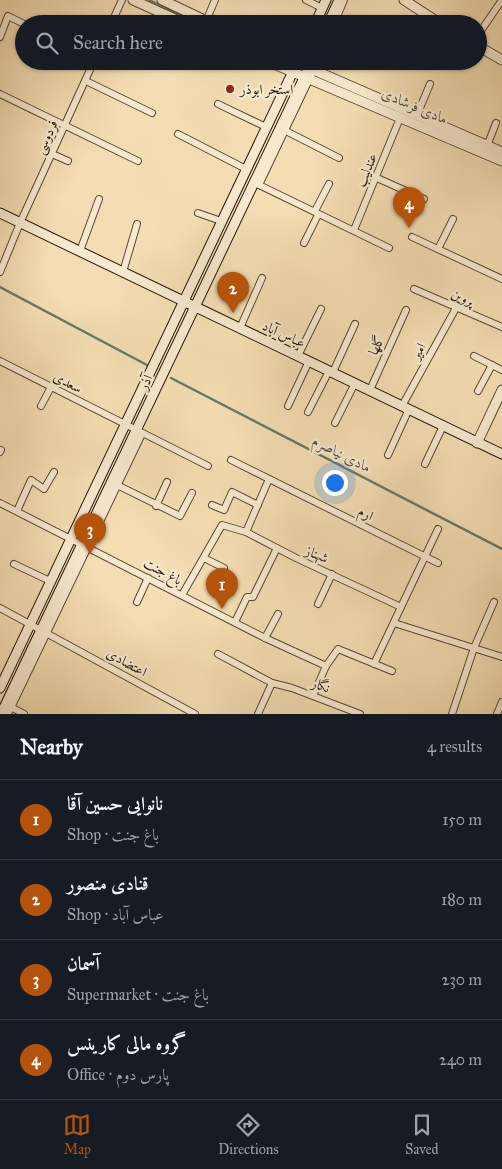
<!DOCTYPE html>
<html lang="en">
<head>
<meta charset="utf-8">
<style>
  body { margin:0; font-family:"IM FELL Great Primer",Amiri,serif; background:#242831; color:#f1f3f6 }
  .you { position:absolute; left:334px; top:482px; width:18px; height:18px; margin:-12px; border:4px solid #fff; border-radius:50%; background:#1a73e8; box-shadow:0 0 0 8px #1a73e833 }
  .badge { display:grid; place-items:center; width:32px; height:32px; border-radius:50%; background:#b45309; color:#fff; font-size:16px; font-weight:700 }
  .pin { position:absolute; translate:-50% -41px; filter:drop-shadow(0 1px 2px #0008) }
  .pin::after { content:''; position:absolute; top:26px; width:18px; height:15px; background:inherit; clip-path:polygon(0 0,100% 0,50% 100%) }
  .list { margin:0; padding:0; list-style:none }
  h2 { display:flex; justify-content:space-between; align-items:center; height:65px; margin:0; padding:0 20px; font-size:21px }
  h2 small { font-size:16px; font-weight:400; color:#9ea1a6 }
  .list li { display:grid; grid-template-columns:32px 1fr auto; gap:15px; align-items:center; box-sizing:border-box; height:80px; padding:0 20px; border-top:1px solid #363941 }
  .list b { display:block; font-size:19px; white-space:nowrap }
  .list p { margin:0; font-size:16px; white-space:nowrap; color:#9ea1a6 }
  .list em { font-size:16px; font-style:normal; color:#9ea1a6 }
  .icon { flex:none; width:28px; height:28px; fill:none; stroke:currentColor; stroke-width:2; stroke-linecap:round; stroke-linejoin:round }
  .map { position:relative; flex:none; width:502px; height:714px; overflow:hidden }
  .search { position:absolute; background:#171b24; box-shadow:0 1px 4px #0004; left:15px; right:15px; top:15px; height:55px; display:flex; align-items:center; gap:12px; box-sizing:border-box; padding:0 18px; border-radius:28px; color:#9ea1a6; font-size:19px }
  .sheet { height:385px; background:#171b24 }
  nav { display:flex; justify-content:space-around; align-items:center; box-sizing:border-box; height:70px; border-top:1px solid #363941; background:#171b24; font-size:14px; color:#9ea1a6 }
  nav a { display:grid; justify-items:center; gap:2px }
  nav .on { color:#b45309 }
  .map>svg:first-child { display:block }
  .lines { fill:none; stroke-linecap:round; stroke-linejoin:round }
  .stream { stroke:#6c796a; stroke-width:2.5 }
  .minor-casing { stroke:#594735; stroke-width:8 }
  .tertiary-casing { stroke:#594735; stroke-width:11 }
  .secondary-casing { stroke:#25150b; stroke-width:11 }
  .minor { stroke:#f8e9ce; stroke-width:6 }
  .tertiary { stroke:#f8e9ce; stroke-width:9 }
  .secondary { stroke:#f8e9ce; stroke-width:9 }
  .poi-dot { fill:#8f2418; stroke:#f8e9ce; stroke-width:2 }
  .labels { text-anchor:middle; stroke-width:4.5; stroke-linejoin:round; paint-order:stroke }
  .poi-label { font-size:14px; fill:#25150b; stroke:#f8e9ce; text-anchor:start }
  .street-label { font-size:14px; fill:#25150b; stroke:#f8e9ce }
  .water-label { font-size:15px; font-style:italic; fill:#4f4f43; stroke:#f8e9ce }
</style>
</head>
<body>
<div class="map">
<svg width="502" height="714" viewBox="0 0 502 714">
  <rect width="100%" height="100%" fill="#f4ddb4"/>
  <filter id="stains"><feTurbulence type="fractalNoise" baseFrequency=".004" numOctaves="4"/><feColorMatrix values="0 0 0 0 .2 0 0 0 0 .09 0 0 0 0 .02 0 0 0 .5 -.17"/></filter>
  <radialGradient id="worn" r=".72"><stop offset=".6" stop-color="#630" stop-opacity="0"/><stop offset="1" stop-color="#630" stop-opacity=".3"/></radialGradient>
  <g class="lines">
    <g class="stream">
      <path d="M149,0l50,24"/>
      <path d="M281,61l7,3"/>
      <path d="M319,78l53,22"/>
      <path d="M0,287l147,78"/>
      <path d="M171,378l331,171"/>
    </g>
    <g class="minor-casing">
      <g id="minor">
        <path d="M306,0l16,8"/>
        <path d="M206,21l9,-21"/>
        <path d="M111,24l11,-24"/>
        <path d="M334,24l10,-24"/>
        <path d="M478,35l24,-35"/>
        <path d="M0,37l8,-21 16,8"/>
        <path d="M86,81l66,32"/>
        <path d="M0,94l138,67"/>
        <path d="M218,104l48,23"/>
        <path d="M417,115l13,-31"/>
        <path d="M282,129l57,29"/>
        <path d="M178,134l68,35"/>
        <path d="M487,146l9,-23"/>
        <path d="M52,154l16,7"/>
        <path d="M377,178l47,21"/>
        <path d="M255,183l134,65"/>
        <path d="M259,185l59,-124"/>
        <path d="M315,211l14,-27"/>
        <path d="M198,213l23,8"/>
        <path d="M354,230l46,-112"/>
        <path d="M412,237l90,42"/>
        <path d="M304,243l14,-28"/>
        <path d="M438,249l15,-30"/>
        <path d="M80,251l19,-52"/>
        <path d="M0,272l20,-49 74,-162"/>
        <path d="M123,272l14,-48"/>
        <path d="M414,289l88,38"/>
        <path d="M240,328l22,-50"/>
        <path d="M298,356l23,-47"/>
        <path d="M474,356l28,14"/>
        <path d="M0,361l208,105"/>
        <path d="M333,372l22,-48"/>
        <path d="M370,390l36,-80"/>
        <path d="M478,391l14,-26"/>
        <path d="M41,406l10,-19"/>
        <path d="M288,406l21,-45"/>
        <path d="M402,406l54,-98"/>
        <path d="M308,412l21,-41"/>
        <path d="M335,423l20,-40"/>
        <path d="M0,452l1,-2"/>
        <path d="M388,455l21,-46"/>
        <path d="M231,460l207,103"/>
        <path d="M425,464l18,-38"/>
        <path d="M113,483l67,33 12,-23"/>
        <path d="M0,503l265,135 61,28"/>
        <path d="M212,505l12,5 8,-18 26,13"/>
        <path d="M156,506l11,-24"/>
        <path d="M17,511l14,-31 13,9 10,-17"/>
        <path d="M246,532l23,-53"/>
        <path d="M204,558l20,10"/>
        <path d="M14,564l36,17"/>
        <path d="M182,595l40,-70 24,7 50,26 105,49"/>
        <path d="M137,602l11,-24"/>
        <path d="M318,604l14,-30"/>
        <path d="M0,608l195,106"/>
        <path d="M235,622l12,-25h6l24,-49"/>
        <path d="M394,623l108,34"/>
        <path d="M265,638l13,-24"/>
        <path d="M218,654l54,29 20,5 68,26"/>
        <path d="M374,664l64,-135"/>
        <path d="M313,696l13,-30 12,-17 54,22"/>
        <path d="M9,706l15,8"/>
        <path d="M8,714l134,-280"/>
        <path d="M258,714l14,-31"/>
        <path d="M452,714l22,-66 20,-46"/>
        <path d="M497,714l5,-12"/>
      </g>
    </g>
    <g class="tertiary-casing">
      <g id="tertiary">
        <path d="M133,0l53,24"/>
        <path d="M162,0l51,24"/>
        <path d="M404,0l37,24"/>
        <path d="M478,46l24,14"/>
        <path d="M267,61l235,100"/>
        <path d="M293,61l209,91"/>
        <path d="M477,443l25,-53"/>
      </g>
    </g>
    <g class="secondary-casing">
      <g id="secondary">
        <path d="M315,24l11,-24"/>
        <path d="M328,24l11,-24"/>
        <path d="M0,213l502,241"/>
        <path d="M0,688l298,-627"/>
        <path d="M1,714l311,-653"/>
      </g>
    </g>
    <use href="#minor" class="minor"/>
    <use href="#tertiary" class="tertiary"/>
    <use href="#secondary" class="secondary"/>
  </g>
  <circle class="poi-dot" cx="230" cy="89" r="5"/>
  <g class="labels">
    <g class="poi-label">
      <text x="240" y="94">استخر ابوذر</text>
    </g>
    <g class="street-label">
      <text transform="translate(46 137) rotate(-65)" y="5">فردوسی</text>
      <text transform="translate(366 170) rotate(-68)" y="5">عندلیب</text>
      <text transform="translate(463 297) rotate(24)" y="5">پروین</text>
      <text transform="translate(284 334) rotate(25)" y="5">عباس آباد</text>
      <text transform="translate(376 345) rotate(-66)" y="5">گلها</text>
      <text transform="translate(418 351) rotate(-61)" y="5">امیر</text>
      <text transform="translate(68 382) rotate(27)" y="5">سعدی</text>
      <text transform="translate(145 382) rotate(-64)" y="5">آذر</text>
      <text transform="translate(366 513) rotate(27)" y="5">ارم</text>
      <text transform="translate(317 554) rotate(23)" y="5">شهناز</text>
      <text transform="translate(163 571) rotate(28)" y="5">باغ جنت</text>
      <text transform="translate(127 662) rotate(29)" y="5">اعتضادی</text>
      <text transform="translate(321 685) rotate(21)" y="5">نگار</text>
    </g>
    <g class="water-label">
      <text transform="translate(415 106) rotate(23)" y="5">مادی فرشادی</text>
      <text transform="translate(342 454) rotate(27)" y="5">مادی نیاصرم</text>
    </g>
  </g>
  <rect width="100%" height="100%" filter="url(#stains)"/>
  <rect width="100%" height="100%" fill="url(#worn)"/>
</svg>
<div class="you"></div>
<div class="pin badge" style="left:222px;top:609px">1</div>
<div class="pin badge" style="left:233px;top:313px">2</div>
<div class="pin badge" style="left:90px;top:554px">3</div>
<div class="pin badge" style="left:409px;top:228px">4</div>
<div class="search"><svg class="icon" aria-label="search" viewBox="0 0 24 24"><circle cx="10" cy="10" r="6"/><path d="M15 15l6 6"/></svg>Search here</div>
</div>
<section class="sheet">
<h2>Nearby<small>4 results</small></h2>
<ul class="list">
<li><span class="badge">1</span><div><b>نانوایی حسین آقا</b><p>Shop · باغ جنت</p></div><em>150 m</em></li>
<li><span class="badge">2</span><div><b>قنادی منصور</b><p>Shop · عباس آباد</p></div><em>180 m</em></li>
<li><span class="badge">3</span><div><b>آسمان</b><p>Supermarket · باغ جنت</p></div><em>230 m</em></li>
<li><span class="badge">4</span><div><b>گروه مالی کارینس</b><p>Office · پارس دوم</p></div><em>240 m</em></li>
</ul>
</section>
<nav>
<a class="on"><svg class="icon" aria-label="map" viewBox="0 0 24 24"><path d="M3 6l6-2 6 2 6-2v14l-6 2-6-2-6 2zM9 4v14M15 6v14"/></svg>Map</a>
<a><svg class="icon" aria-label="directions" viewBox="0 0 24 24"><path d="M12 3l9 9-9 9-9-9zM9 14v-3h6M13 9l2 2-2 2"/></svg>Directions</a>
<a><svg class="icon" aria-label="saved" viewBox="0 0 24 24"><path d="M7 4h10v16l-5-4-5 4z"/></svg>Saved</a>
</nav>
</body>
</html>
